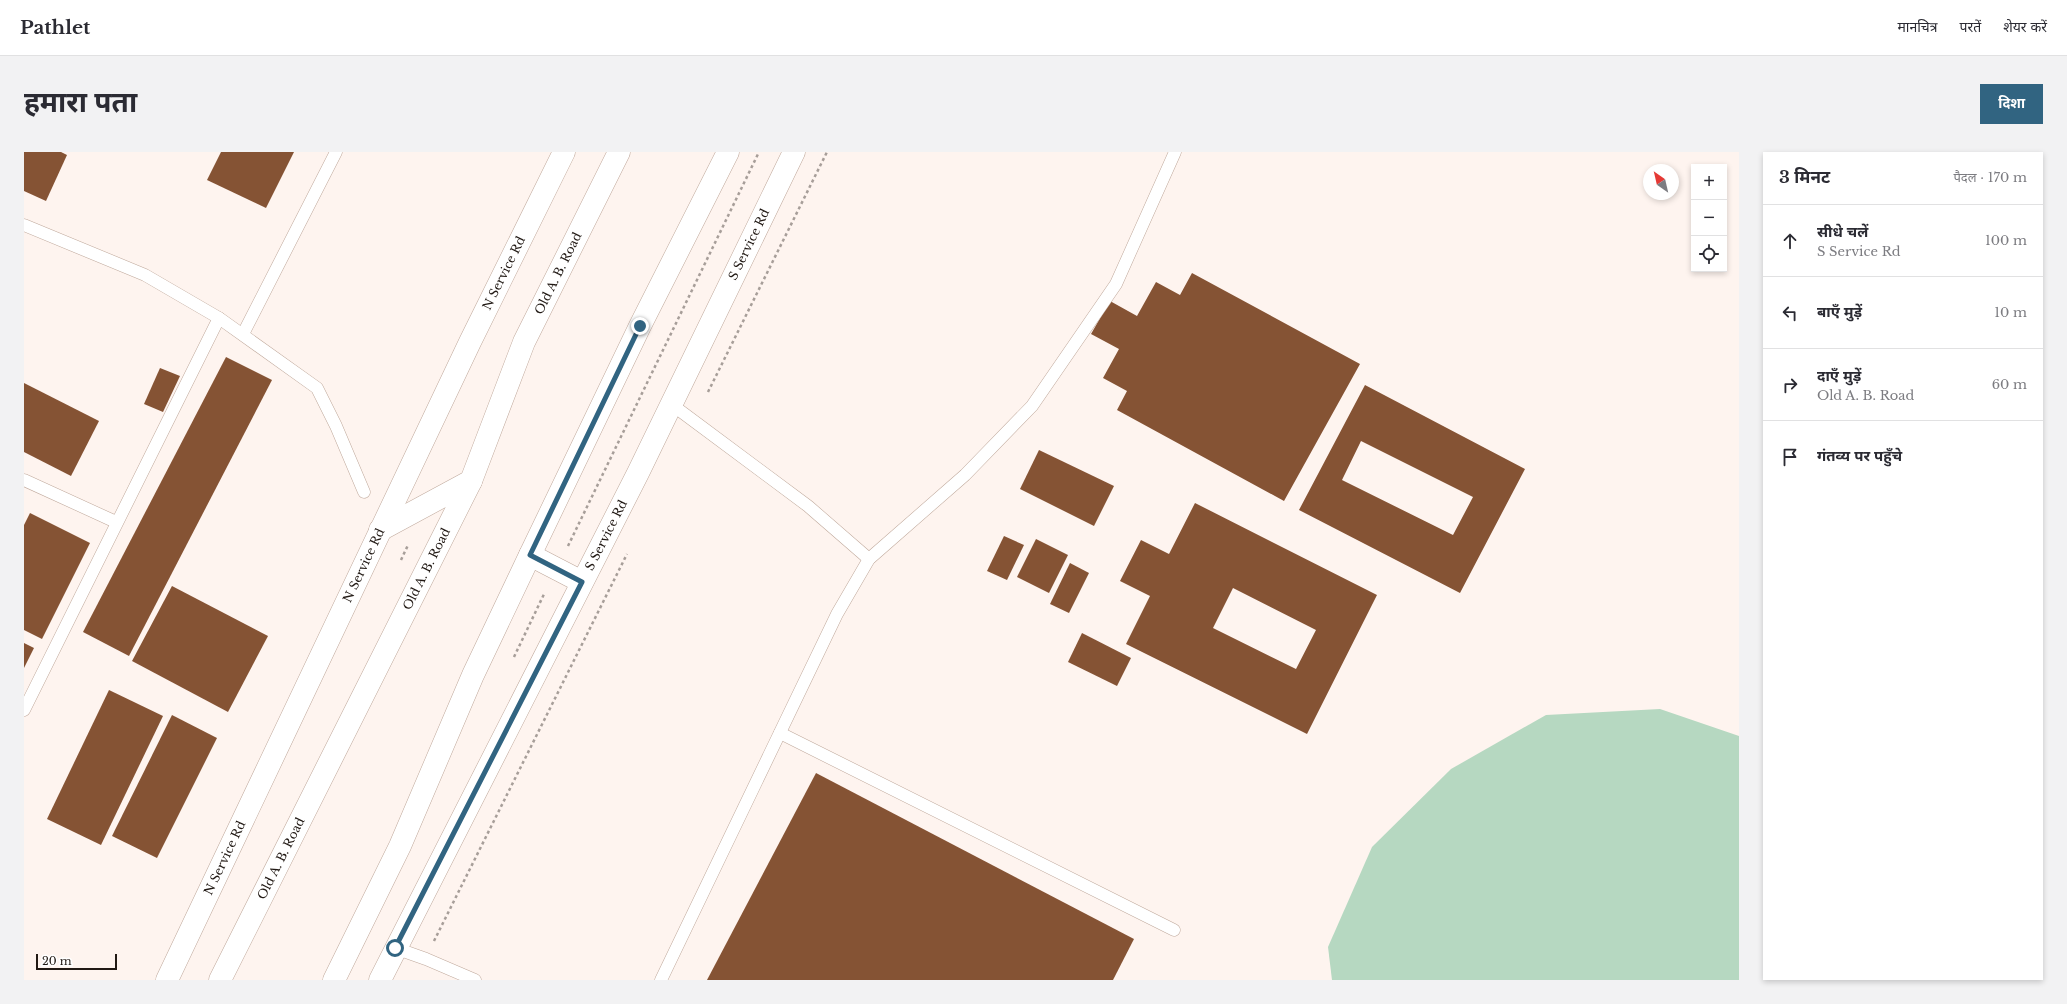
<!DOCTYPE html>
<html lang="hi">
<head>
<meta charset="utf-8">
<style>
  body { margin:0; font-family:"Libre Baskerville","Noto Sans Devanagari",serif; background:#f2f2f3; color:#2b2b33 }
  .controls { position:absolute; right:12px; top:12px; display:grid; overflow:hidden; border-radius:0px; box-shadow:0 2px 6px #0003 }
  .controls button { width:36px; height:36px; display:grid; place-items:center; padding:0; border:0; border-bottom:1px solid #e1e1e2; background:#fff; color:#2b2b33; font:20px sans-serif }
  .compass { position:absolute; left:1619px; top:12px; width:36px; height:36px; border-radius:50%; background:#fff; box-shadow:0 2px 6px #0003; rotate:326deg }
  .scale { position:absolute; left:12px; bottom:10px; width:81px; box-sizing:border-box; padding-left:4px; border:2px solid #211914; border-top:0; font-size:11px; line-height:14px; white-space:nowrap; color:#211914; -webkit-text-stroke:3px #fff; paint-order:stroke }
  .stop { position:absolute; width:12px; height:12px; margin:-9px; border:3px solid #316481; border-radius:50%; background:#fff }
  .stop.end { background:#316481; border-color:#fff; box-shadow:0 1px 4px #0008 }
  .list { margin:0; padding:0; list-style:none }
  h2 { display:flex; justify-content:space-between; align-items:center; height:52px; margin:0; padding:0 16px; font-size:17px }
  h2 small { font-size:13px; font-weight:400; color:#7c7c81 }
  .list li { display:grid; grid-template-columns:26px 1fr auto; gap:12px; align-items:center; box-sizing:border-box; height:72px; padding:0 16px; border-top:1px solid #e1e1e2 }
  .list b { display:block; font-size:15px; white-space:nowrap }
  .list p { margin:0; font-size:13px; white-space:nowrap; color:#7c7c81 }
  .list em { font-size:13px; font-style:normal; color:#7c7c81 }
  .icon { flex:none; width:22px; height:22px; fill:none; stroke:currentColor; stroke-width:2; stroke-linecap:round; stroke-linejoin:round }
  .map { position:relative; flex:none; width:1715px; height:828px; overflow:hidden; border-radius:0px }
  header { display:flex; align-items:center; gap:24px; box-sizing:border-box; height:56px; padding:0 20px; background:#fff; border-bottom:1px solid #e1e1e2 }
  header strong { font-size:19px }
  nav { display:flex; gap:22px; margin-inline-start:auto; font-size:14px }
  .intro { display:flex; align-items:center; justify-content:space-between; box-sizing:border-box; height:96px; padding:0 24px }
  h1 { margin:0; font-size:28px }
  .button { padding:10px 18px; border-radius:0px; background:#316481; color:#fff; font-size:14px; font-weight:700 }
  main { display:flex; gap:24px; padding:0 24px }
  aside { flex:1; background:#fff; border-radius:0px; box-shadow:0 2px 6px #0003 }
  .map>svg:first-child { display:block }
  .pitch { fill:#b6d8c1 }
  .building { fill:#855334; fill-rule:evenodd }
  .lines { fill:none; stroke-linecap:round; stroke-linejoin:round }
  .lane-casing { stroke:#bfa89b; stroke-width:13 }
  .secondary-casing { stroke:#bfa89b; stroke-width:23 }
  .path { stroke:#a79e99; stroke-width:2.5; stroke-dasharray:3 3; stroke-linecap:butt }
  .lane { stroke:#fff; stroke-width:12 }
  .secondary { stroke:#fff; stroke-width:22 }
  .route { stroke:#316481; stroke-width:5 }
  .labels { text-anchor:middle; stroke-width:4; stroke-linejoin:round; paint-order:stroke }
  .street-label { font-size:12px; fill:#211914; stroke:#fff }
</style>
</head>
<body>
<header>
<strong>Pathlet</strong>
<nav><a>मानचित्र</a><a>परतें</a><a>शेयर करें</a></nav>
</header>
<div class="intro"><h1>हमारा पता</h1><a class="button">दिशा</a></div>
<main>
<div class="map">
<svg width="1715" height="828" viewBox="0 0 1715 828">
  <rect width="100%" height="100%" fill="#fef4ef"/>
  <path class="pitch" d="M1636,557l79,27v244h-407l-4,-33 44,-100 79,-78 95,-54z"/>
  <g class="building">
    <path d="M0,0h37l6,3 -21,46 -22,-10z"/>
    <path d="M197,0h73l-28,56 -59,-28z"/>
    <path d="M1168,121l168,91 -76,137 -167,-91 10,-19 -24,-13 16,-29 -28,-15 19,-33 27,15 19,-34 24,13z"/>
    <path d="M202,205l46,23 -143,276 -46,-24z"/>
    <path d="M136,216l20,8 -17,36 -19,-8z"/>
    <path d="M0,231l75,38 -28,55 -47,-24z"/>
    <path d="M1341,233l160,84 -65,124 -161,-83zM1337,289l112,56 -20,38 -111,-55z"/>
    <path d="M1015,298l75,36 -20,40 -74,-37z"/>
    <path d="M1171,351l182,92 -70,139 -181,-90 24,-48 -30,-15 21,-41 28,14zM1209,436l83,42 -20,39 -83,-41z"/>
    <path d="M6,361l60,30 -48,96 -18,-9v-105z"/>
    <path d="M980,384l20,9 -17,35 -20,-9z"/>
    <path d="M1012,387l32,16 -19,38 -32,-16z"/>
    <path d="M1046,411l19,10 -20,40 -19,-9z"/>
    <path d="M148,434l96,50 -40,76 -96,-51z"/>
    <path d="M1058,481l49,25 -14,28 -49,-24z"/>
    <path d="M0,491l10,5 -10,20z"/>
    <path d="M85,538l54,26 -62,129 -54,-26z"/>
    <path d="M148,563l45,23 -60,120 -45,-22z"/>
    <path d="M792,621l318,166 -21,41h-406z"/>
  </g>
  <g class="lines">
    <g class="lane-casing">
      <g id="lane">
        <path d="M0,73l121,50 74,43 98,70 19,38 28,66"/>
        <path d="M219,182l93,-182"/>
        <path d="M647,252l137,102 61,53"/>
        <path d="M0,328l92,42"/>
        <path d="M0,558l195,-392"/>
        <path d="M756,581l394,197"/>
        <path d="M371,796l31,11 49,21"/>
        <path d="M637,828l176,-366 32,-55 96,-84 67,-69 84,-122 59,-132"/>
      </g>
    </g>
    <g class="secondary-casing">
      <g id="secondary">
        <path d="M356,378l91,-49"/>
        <path d="M506,403l52,27"/>
        <path id="s1" d="M143,828l303,-638 94,-190"/>
        <path id="s2" d="M196,828l251,-499 53,-139 95,-190"/>
        <path d="M310,828l66,-134 73,-171 57,-120 110,-229 88,-174"/>
        <path id="s3" d="M356,828l258,-507 156,-321"/>
      </g>
    </g>
    <g class="path">
      <path d="M684,240l119,-240"/>
      <path d="M544,394l191,-394"/>
      <path d="M377,408l7,-15"/>
      <path d="M490,505l31,-65"/>
      <path d="M410,789l193,-387"/>
    </g>
    <use href="#lane" class="lane"/>
    <use href="#secondary" class="secondary"/>
  </g>
  <g class="lines">
    <path class="route" d="M371,796l187,-366 -52,-27 110,-229"/>
  </g>
  <g class="labels">
    <g class="street-label">
      <text dy="4" stroke="none"><textPath href="#s3" startOffset="823">S Service Rd</textPath></text>
      <text dy="4" stroke="none"><textPath href="#s1" startOffset="783">N Service Rd</textPath></text>
      <text dy="4" stroke="none"><textPath href="#s2" startOffset="784">Old A. B. Road</textPath></text>
      <text dy="4" stroke="none"><textPath href="#s3" startOffset="499">S Service Rd</textPath></text>
      <text dy="4" stroke="none"><textPath href="#s1" startOffset="459">N Service Rd</textPath></text>
      <text dy="4" stroke="none"><textPath href="#s2" startOffset="460">Old A. B. Road</textPath></text>
      <text dy="4" stroke="none"><textPath href="#s1" startOffset="135">N Service Rd</textPath></text>
      <text dy="4" stroke="none"><textPath href="#s2" startOffset="136">Old A. B. Road</textPath></text>
    </g>
  </g>
</svg>
<div class="controls">
<button>+</button>
<button>−</button>
<button><svg class="icon" aria-label="locate" viewBox="0 0 24 24"><circle cx="12" cy="12" r="6"/><path d="M12 2v4M12 18v4M2 12h4M18 12h4"/></svg></button>
</div>
<svg class="compass" viewBox="-18 -18 36 36"><path d="M0-13l5 13h-10z" fill="#e53935"/><path d="M0 13l5-13h-10z" fill="#7c7c81"/></svg>
<div class="scale">20 m</div>
<div class="stop" style="left:371px;top:796px"></div>
<div class="stop end" style="left:616px;top:174px"></div>
</div>
<aside>
<h2>3 मिनट<small>पैदल · 170 m</small></h2>
<ul class="list">
<li><svg class="icon" aria-label="ahead" viewBox="0 0 24 24"><path d="M12 20V5M6 11l6-6 6 6"/></svg><div><b>सीधे चलें</b><p>S Service Rd</p></div><em>100 m</em></li>
<li><svg class="icon" aria-label="left" viewBox="0 0 24 24"><path d="M17 20v-9H6M10 6l-5 5 5 5"/></svg><div><b>बाएँ मुड़ें</b></div><em>10 m</em></li>
<li><svg class="icon" aria-label="right" viewBox="0 0 24 24"><path d="M7 20v-9h11M14 6l5 5-5 5"/></svg><div><b>दाएँ मुड़ें</b><p>Old A. B. Road</p></div><em>60 m</em></li>
<li><svg class="icon" aria-label="arrive" viewBox="0 0 24 24"><path d="M6 21V4h12l-3 4 3 4H6"/></svg><div><b>गंतव्य पर पहुँचे</b></div></li>
</ul>
</aside>
</main>
</body>
</html>
